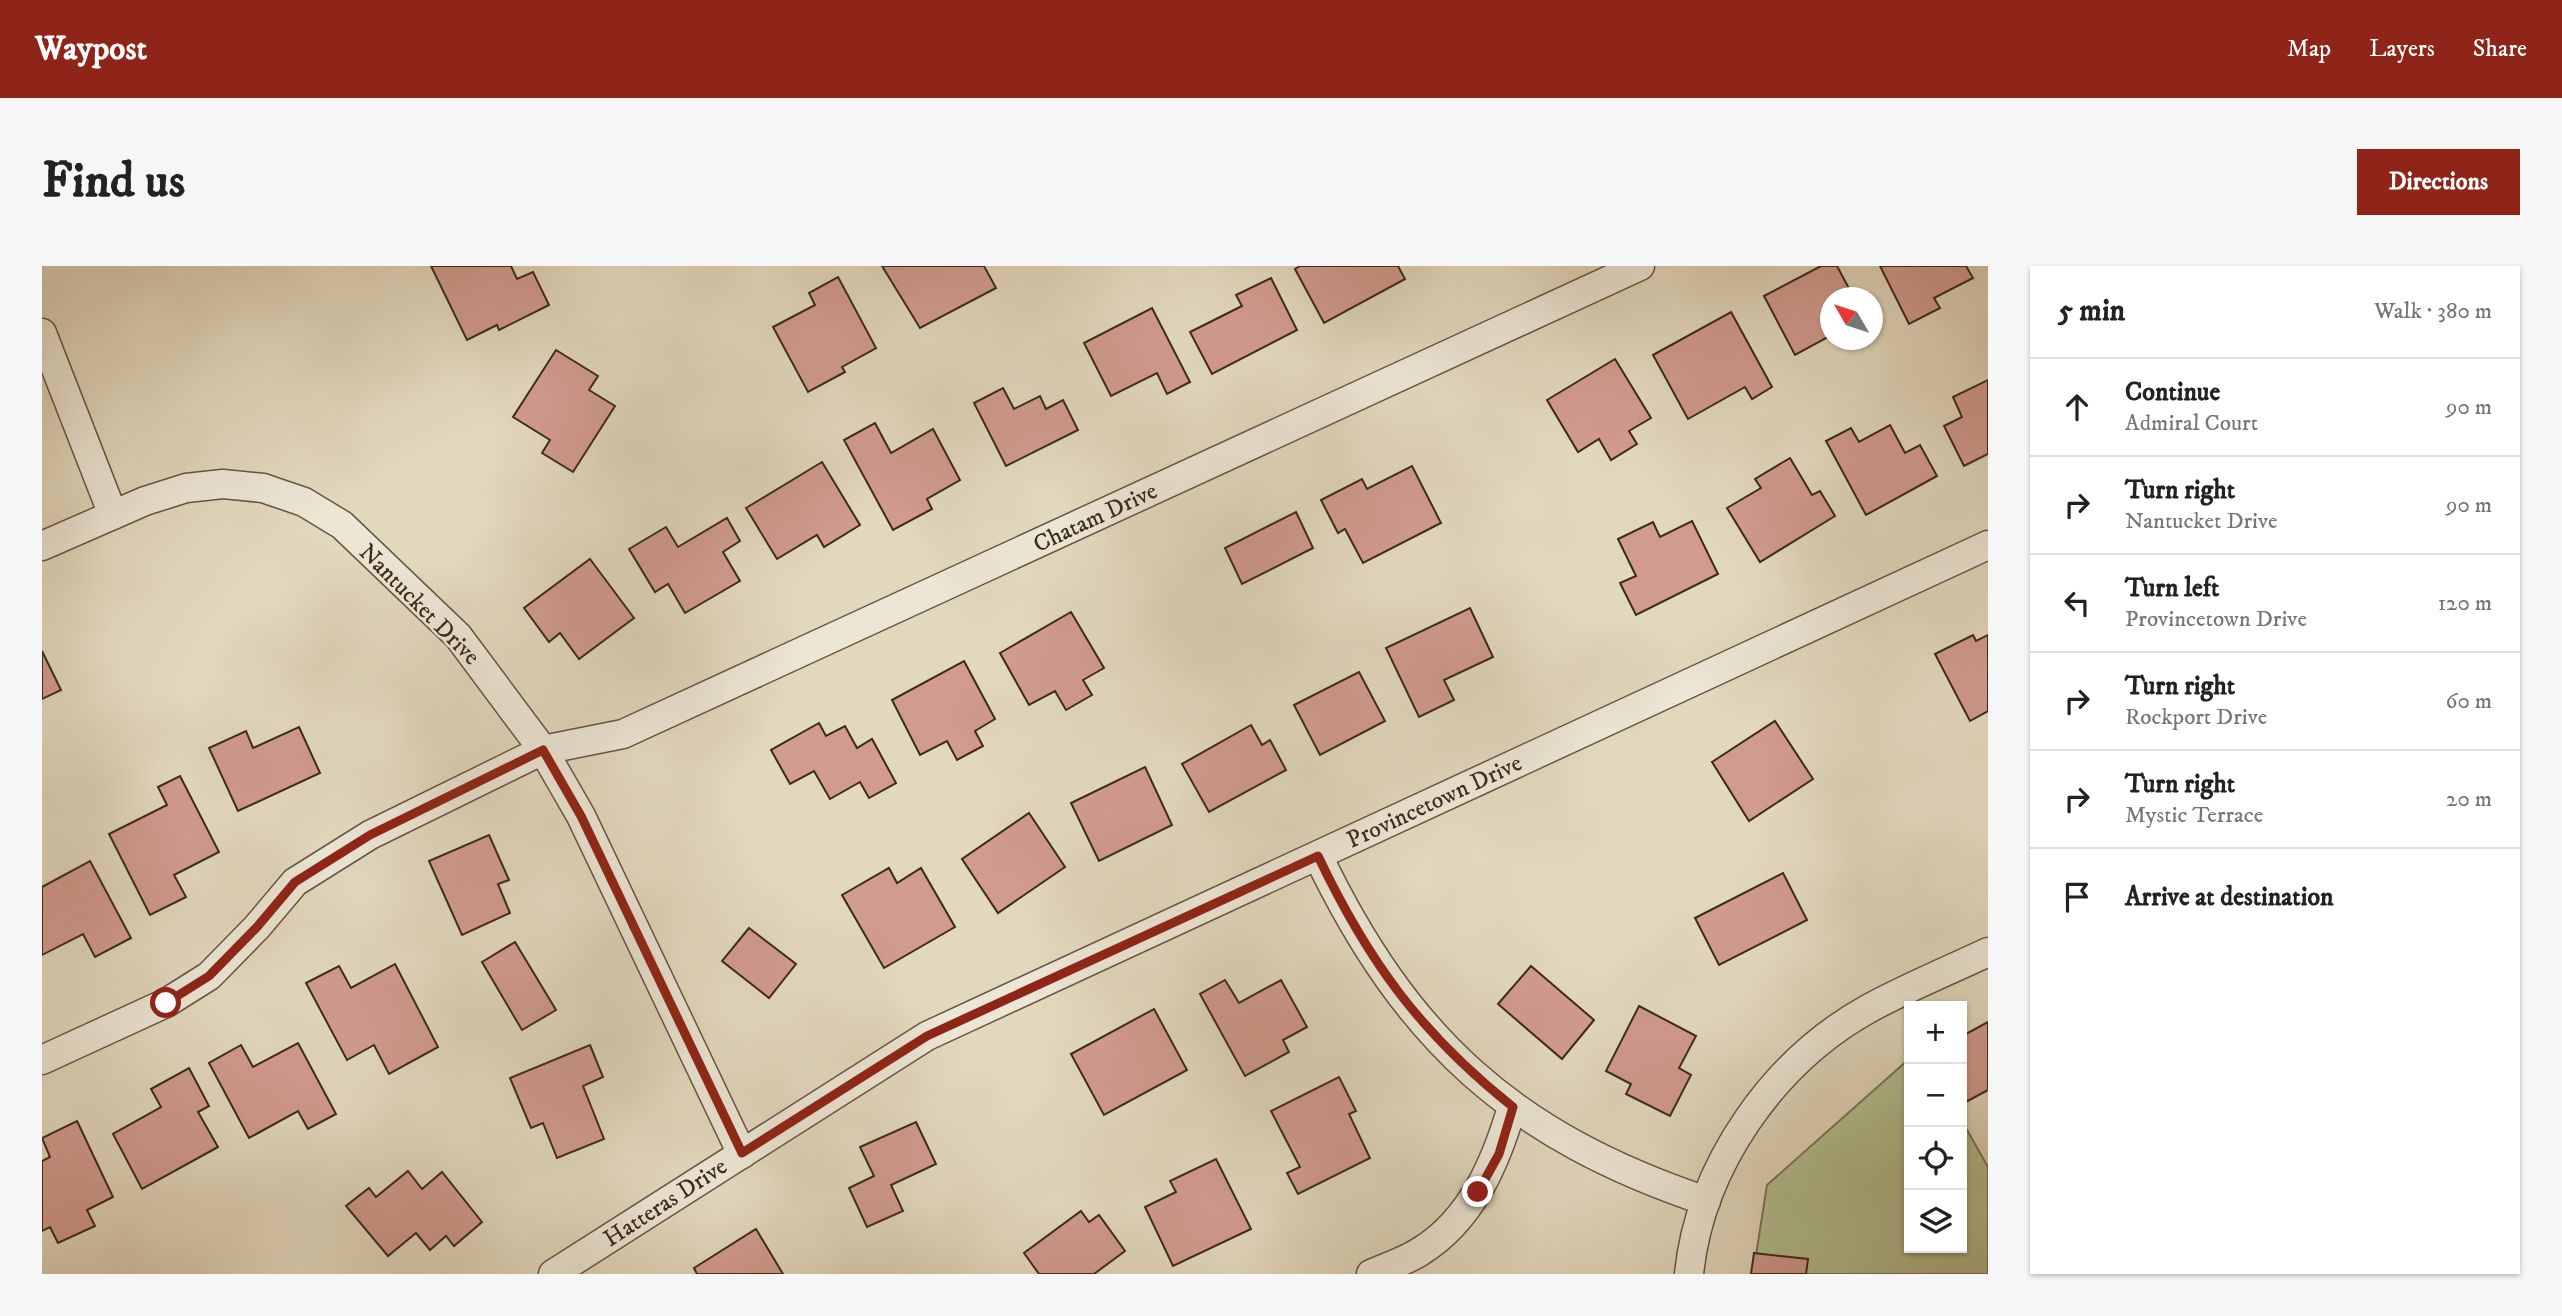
<!DOCTYPE html>
<html lang="en">
<head>
<meta charset="utf-8">
<style>
  body { margin:0; font-family:"IM FELL DW Pica",serif; background:#f6f6f6; color:#222 }
  .controls { position:absolute; right:21px; bottom:21px; display:grid; overflow:hidden; border-radius:0px; box-shadow:0 2px 5px #0004 }
  .controls button { width:63px; height:63px; display:grid; place-items:center; padding:0; border:0; border-bottom:2px solid #e0e0e0; background:#fff; color:#222; font:35px sans-serif }
  .compass { position:absolute; left:1778px; top:21px; width:63px; height:63px; border-radius:50%; background:#fff; box-shadow:0 2px 5px #0004; rotate:309deg }
  .stop { position:absolute; width:21px; height:21px; margin:-16px; border:5px solid #8f2418; border-radius:50%; background:#fff }
  .stop.end { background:#8f2418; border-color:#fff; box-shadow:0 2px 7px #0008 }
  .list { margin:0; padding:0; list-style:none }
  h2 { display:flex; justify-content:space-between; align-items:center; height:91px; margin:0; padding:0 28px; font-size:30px }
  h2 small { font-size:23px; font-weight:400; color:#767676 }
  .list li { display:grid; grid-template-columns:46px 1fr auto; gap:21px; align-items:center; box-sizing:border-box; height:98px; padding:0 28px; border-top:2px solid #e0e0e0 }
  .list b { display:block; font-size:26px; white-space:nowrap }
  .list p { margin:0; font-size:23px; white-space:nowrap; color:#767676 }
  .list em { font-size:23px; font-style:normal; color:#767676 }
  .icon { flex:none; width:38px; height:38px; fill:none; stroke:currentColor; stroke-width:2; stroke-linecap:round; stroke-linejoin:round }
  .map { position:relative; flex:none; width:1946px; height:1008px; overflow:hidden; border-radius:0px }
  header { display:flex; align-items:center; gap:42px; box-sizing:border-box; height:98px; padding:0 35px; background:#8f2418; color:#fff }
  header strong { font-size:33px }
  nav { display:flex; gap:38px; margin-inline-start:auto; font-size:24px }
  .intro { display:flex; align-items:center; justify-content:space-between; box-sizing:border-box; height:168px; padding:0 42px }
  h1 { margin:0; font-size:49px }
  .button { padding:18px 32px; border-radius:0px; background:#8f2418; color:#fff; font-size:24px; font-weight:700 }
  main { display:flex; gap:42px; padding:0 42px }
  aside { flex:1; background:#fff; border-radius:0px; box-shadow:0 2px 5px #0004 }
  .map>svg:first-child { display:block }
  .green { fill:#b3bf91; stroke:#787456; stroke-width:2 }
  .building { fill:#d19b8f; stroke:#3c2a1c; stroke-width:2 }
  .lines { fill:none; stroke-linecap:round; stroke-linejoin:round }
  .minor-casing { stroke:#665644; stroke-width:31 }
  .minor { stroke:#ece6d5; stroke-width:28 }
  .route { stroke:#8f2418; stroke-width:9 }
  .labels { text-anchor:middle; stroke-width:5; stroke-linejoin:round; paint-order:stroke }
  .street-label { font-size:24px; fill:#3c2a1c; stroke:#ece6d5 }
</style>
</head>
<body>
<header>
<strong>Waypost</strong>
<nav><a>Map</a><a>Layers</a><a>Share</a></nav>
</header>
<div class="intro"><h1>Find us</h1><a class="button">Directions</a></div>
<main>
<div class="map">
<svg width="1946" height="1008" viewBox="0 0 1946 1008">
  <rect width="100%" height="100%" fill="#e2d8be"/>
  <filter id="stains"><feTurbulence type="fractalNoise" baseFrequency=".00286" numOctaves="4"/><feColorMatrix values="0 0 0 0 .2 0 0 0 0 .09 0 0 0 0 .02 0 0 0 .5 -.17"/></filter>
  <radialGradient id="worn" r=".72"><stop offset=".6" stop-color="#630" stop-opacity="0"/><stop offset="1" stop-color="#630" stop-opacity=".3"/></radialGradient>
  <path class="green" d="M1867,793v189h53v-127l26,46v107h-235l14,-89z"/>
  <g class="building">
    <path d="M389,0h80l6,13 16,-7 16,33 -50,25 -2,-5 -30,15z"/>
    <path d="M840,0h102l12,22 -76,40z"/>
    <path d="M1258,0h98l7,13 -81,44 -29,-54z"/>
    <path d="M1779,0h16l17,32h-24v38l-35,19 -31,-59z"/>
    <path d="M1838,0h86l7,12 -39,20 6,10 -31,16z"/>
    <path d="M796,11l38,71 -34,19 3,5 -37,20 -35,-65 42,-22 -6,-12z"/>
    <path d="M1229,12l26,52 -85,44 -22,-42 52,-26 -6,-11z"/>
    <path d="M1110,42l38,74 -23,12 -10,-21 -46,23 -27,-53z"/>
    <path d="M1689,46l41,75 -20,12 -7,-12 -57,32 -35,-64z"/>
    <path d="M514,84l42,26 -9,14 26,16 -42,66 -31,-19 8,-13 -37,-23z"/>
    <path d="M1573,93l36,59 -22,13 8,13 -26,16 -12,-21 -21,13 -31,-52z"/>
    <path d="M1946,114v74l-24,12 -20,-40 18,-9 -9,-20z"/>
    <path d="M961,122l11,21 26,-13 6,13 17,-9 15,30 -72,36 -32,-63z"/>
    <path d="M833,157l16,30 42,-24 27,51 -33,19 5,10 -39,21 -49,-90z"/>
    <path d="M1848,159l15,28 15,-8 17,31 -71,39 -40,-74 25,-13 8,14z"/>
    <path d="M1748,192l22,37 8,-4 15,25 -75,46 -33,-54 34,-20 -6,-9z"/>
    <path d="M780,196l38,63 -36,22 -7,-12 -40,24 -31,-51z"/>
    <path d="M1370,200l29,57 -78,40 -18,-34 -7,4 -17,-33 41,-21 5,10z"/>
    <path d="M1254,246l17,36 -71,36 -17,-36z"/>
    <path d="M685,252l13,23 -17,11 17,29 -55,32 -17,-29 -13,8 -26,-43 37,-22 12,20z"/>
    <path d="M1650,255l26,53 -82,41 -16,-32 16,-7 -18,-37 35,-17 7,15z"/>
    <path d="M548,293l44,59 -55,41 -19,-26 -11,9 -25,-34z"/>
    <path d="M1428,342l23,49 -49,23 10,20 -35,17 -33,-69z"/>
    <path d="M1029,346l33,56 -21,12 9,15 -26,15 -11,-19 -26,14 -29,-52z"/>
    <path d="M1931,369l3,6 12,-6v76l-18,10 -35,-67z"/>
    <path d="M0,385l19,39 -19,9z"/>
    <path d="M922,395l31,58 -20,12 8,15 -26,14 -10,-19 -27,14 -28,-55z"/>
    <path d="M1317,406l26,49 -65,34 -26,-50z"/>
    <path d="M1733,455l38,58 -64,42 -37,-59z"/>
    <path d="M777,457l7,13 19,-10 12,22 15,-9 24,44 -27,15 -9,-16 -30,17 -16,-28 -24,13 -19,-34z"/>
    <path d="M1209,459l11,20 8,-5 16,30 -77,42 -27,-48z"/>
    <path d="M257,461l21,46 -82,38 -29,-63 37,-17 7,17z"/>
    <path d="M1103,501l27,58 -73,36 -28,-58z"/>
    <path d="M138,510l39,76 -45,23 12,22 -36,18 -41,-81 58,-29 -9,-18z"/>
    <path d="M987,547l36,54 -67,46 -36,-54z"/>
    <path d="M447,569l20,45 -11,4 12,29 -48,22 -33,-74z"/>
    <path d="M48,595l41,77 -36,19 -12,-23 -41,21v-68z"/>
    <path d="M847,602l8,15 24,-15 34,59 -71,41 -42,-73z"/>
    <path d="M1741,607l24,47 -88,45 -24,-47z"/>
    <path d="M707,662l47,36 -27,34 -47,-37z"/>
    <path d="M473,676l41,68 -34,20 -40,-68z"/>
    <path d="M353,698l43,83 -49,27 -15,-29 -27,15 -41,-77 33,-17 12,22z"/>
    <path d="M1489,700l63,54 -32,39 -64,-55z"/>
    <path d="M1183,714l14,23 42,-23 26,47 -24,13 6,12 -44,24 -45,-82z"/>
    <path d="M1597,740l57,30 -17,32 12,7 -21,41 -44,-22 5,-10 -25,-13z"/>
    <path d="M1112,743l33,61 -83,45 -33,-61z"/>
    <path d="M1946,756v68l-26,14v-68z"/>
    <path d="M256,777l38,71 -28,15 -10,-18 -49,27 -40,-75 32,-18 12,22z"/>
    <path d="M548,779l13,32 -20,9 21,53 -47,19 -14,-35 -12,5 -21,-50z"/>
    <path d="M147,802l20,38 -11,6 20,35 -76,42 -29,-55 48,-27 -10,-18z"/>
    <path d="M1297,811l17,34 -7,3 21,44 -72,36 -11,-21 13,-6 -29,-56z"/>
    <path d="M35,855l36,76 -26,13 8,16 -37,17 -8,-16 -8,4v-70l8,-4 -8,-19z"/>
    <path d="M874,856l20,42 -45,21 12,26 -36,16 -18,-39 25,-12 -14,-29z"/>
    <path d="M1174,893l35,70 -78,37 -28,-59 31,-15 -6,-11z"/>
    <path d="M366,905l14,18 20,-17 40,50 -28,24 -8,-10 -16,14 -14,-17 -28,23 -42,-50 23,-18 7,9z"/>
    <path d="M1039,945l8,11 10,-7 26,36 -31,23h-55l-15,-21z"/>
    <path d="M714,963l27,45h-86l-3,-6z"/>
    <path d="M1712,987l54,6 -2,15h-55z"/>
  </g>
  <g class="lines">
    <g class="minor-casing">
      <g id="minor">
        <path d="M0,67l71,182"/>
        <path d="M0,280l103,-45 41,-13 37,-4 40,4 41,14 38,23 116,111 85,114 38,66 161,338"/>
        <path d="M1276,590c88,183 194,280 388,345"/>
        <path d="M0,794l124,-57 43,-27 48,-49 38,-45 75,-47 173,-85 80,-16 1017,-468"/>
        <path d="M511,1008l374,-238 1061,-491"/>
        <path d="M1329,1008c16,-7 35,-13 50,-23 51,-32 75,-89 91,-144"/>
        <path d="M1647,1008c11,-108 84,-212 179,-265 38,-21 80,-38 120,-57"/>
      </g>
    </g>
    <use href="#minor" class="minor"/>
  </g>
  <g class="lines">
    <path class="route" d="M124,737l43,-27 48,-49 38,-45 75,-47 173,-85 38,66 161,337 185,-117 391,-180c50,105 102,177 195,251l-14,47 -21,38"/>
  </g>
  <g class="labels">
    <g class="street-label">
      <text transform="translate(1053 251) rotate(-25)" y="8">Chatam Drive</text>
      <text transform="translate(378 338) rotate(45)" y="8">Nantucket Drive</text>
      <text transform="translate(1392 535) rotate(-25)" y="8">Provincetown Drive</text>
      <text transform="translate(623 936) rotate(-33)" y="8">Hatteras Drive</text>
    </g>
  </g>
  <rect width="100%" height="100%" filter="url(#stains)"/>
  <rect width="100%" height="100%" fill="url(#worn)"/>
</svg>
<div class="controls">
<button>+</button>
<button>−</button>
<button><svg class="icon" aria-label="locate" viewBox="0 0 24 24"><circle cx="12" cy="12" r="6"/><path d="M12 2v4M12 18v4M2 12h4M18 12h4"/></svg></button>
<button><svg class="icon" aria-label="layers" viewBox="0 0 24 24"><path d="M12 4l9 5-9 5-9-5zM3 14l9 5 9-5"/></svg></button>
</div>
<svg class="compass" viewBox="-18 -18 36 36"><path d="M0-13l5 13h-10z" fill="#e53935"/><path d="M0 13l5-13h-10z" fill="#767676"/></svg>
<div class="stop" style="left:124px;top:737px"></div>
<div class="stop end" style="left:1436px;top:926px"></div>
</div>
<aside>
<h2>5 min<small>Walk · 380 m</small></h2>
<ul class="list">
<li><svg class="icon" aria-label="ahead" viewBox="0 0 24 24"><path d="M12 20V5M6 11l6-6 6 6"/></svg><div><b>Continue</b><p>Admiral Court</p></div><em>90 m</em></li>
<li><svg class="icon" aria-label="right" viewBox="0 0 24 24"><path d="M7 20v-9h11M14 6l5 5-5 5"/></svg><div><b>Turn right</b><p>Nantucket Drive</p></div><em>90 m</em></li>
<li><svg class="icon" aria-label="left" viewBox="0 0 24 24"><path d="M17 20v-9H6M10 6l-5 5 5 5"/></svg><div><b>Turn left</b><p>Provincetown Drive</p></div><em>120 m</em></li>
<li><svg class="icon" aria-label="right" viewBox="0 0 24 24"><path d="M7 20v-9h11M14 6l5 5-5 5"/></svg><div><b>Turn right</b><p>Rockport Drive</p></div><em>60 m</em></li>
<li><svg class="icon" aria-label="right" viewBox="0 0 24 24"><path d="M7 20v-9h11M14 6l5 5-5 5"/></svg><div><b>Turn right</b><p>Mystic Terrace</p></div><em>20 m</em></li>
<li><svg class="icon" aria-label="arrive" viewBox="0 0 24 24"><path d="M6 21V4h12l-3 4 3 4H6"/></svg><div><b>Arrive at destination</b></div></li>
</ul>
</aside>
</main>
</body>
</html>
